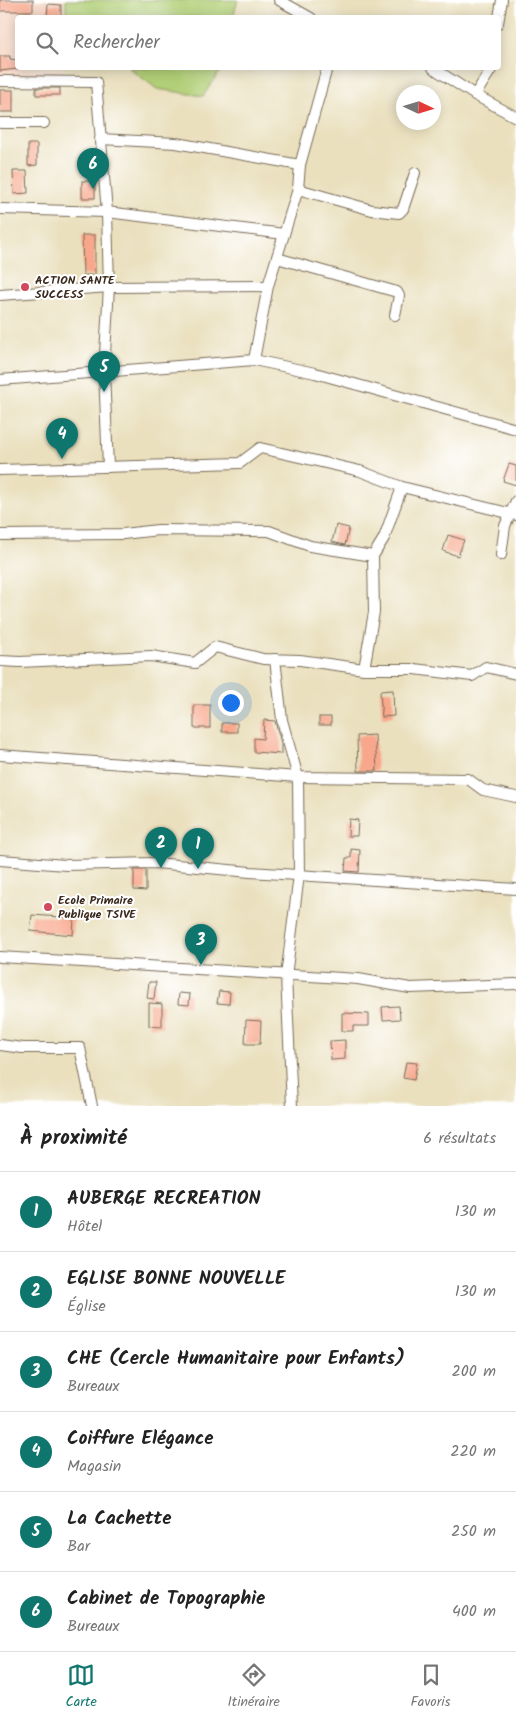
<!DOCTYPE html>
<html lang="fr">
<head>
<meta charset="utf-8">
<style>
  body { margin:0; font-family:Kalam,sans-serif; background:#f6f6f6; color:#222 }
  .compass { position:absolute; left:396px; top:85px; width:45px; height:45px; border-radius:50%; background:#fff; box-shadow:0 2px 12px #0003; rotate:94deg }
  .you { position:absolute; left:230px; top:702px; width:18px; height:18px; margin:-12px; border:4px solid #fff; border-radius:50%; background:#1a73e8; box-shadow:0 0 0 8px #1a73e833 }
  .badge { display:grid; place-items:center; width:32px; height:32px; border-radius:50%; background:#0f766e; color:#fff; font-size:16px; font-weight:700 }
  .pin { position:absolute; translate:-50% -41px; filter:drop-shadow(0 1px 2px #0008) }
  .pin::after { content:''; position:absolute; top:26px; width:18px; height:15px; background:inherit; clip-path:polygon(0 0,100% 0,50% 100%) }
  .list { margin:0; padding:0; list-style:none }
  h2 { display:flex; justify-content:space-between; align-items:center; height:65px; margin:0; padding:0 20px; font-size:21px }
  h2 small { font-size:16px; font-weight:400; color:#767676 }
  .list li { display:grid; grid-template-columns:32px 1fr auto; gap:15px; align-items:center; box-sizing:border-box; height:80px; padding:0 20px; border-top:1px solid #e0e0e0 }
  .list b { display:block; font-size:19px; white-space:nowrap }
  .list p { margin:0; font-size:16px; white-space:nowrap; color:#767676 }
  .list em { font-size:16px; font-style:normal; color:#767676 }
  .icon { flex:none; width:28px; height:28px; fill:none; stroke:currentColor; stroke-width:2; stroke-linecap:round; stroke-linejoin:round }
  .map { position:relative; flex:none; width:516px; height:1106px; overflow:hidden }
  .search { position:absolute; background:#fff; box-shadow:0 2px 12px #0003; left:15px; right:15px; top:15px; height:55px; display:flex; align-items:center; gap:12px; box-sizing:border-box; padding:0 18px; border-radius:5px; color:#767676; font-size:19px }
  .sheet { height:545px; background:#fff }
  nav { display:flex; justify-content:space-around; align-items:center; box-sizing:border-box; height:70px; border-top:1px solid #e0e0e0; background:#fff; font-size:14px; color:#767676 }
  nav a { display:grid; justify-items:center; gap:2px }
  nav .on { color:#0f766e }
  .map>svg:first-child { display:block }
  .built { fill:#f4d3c0 }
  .green { fill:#b1cf76; stroke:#767c4a }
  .building { fill:#f8a78c }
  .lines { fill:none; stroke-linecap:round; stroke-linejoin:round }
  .minor-casing { stroke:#786a56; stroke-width:12 }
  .minor { stroke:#fff; stroke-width:10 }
  .poi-dot { fill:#d1495b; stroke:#fff; stroke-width:2 }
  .labels { text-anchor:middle; stroke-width:4; stroke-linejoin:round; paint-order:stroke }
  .poi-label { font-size:12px; font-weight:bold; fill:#3b2a1e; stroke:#fff; text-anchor:start }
</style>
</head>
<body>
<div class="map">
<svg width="516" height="1106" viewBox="0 0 516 1106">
  <rect width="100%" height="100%" fill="#fff"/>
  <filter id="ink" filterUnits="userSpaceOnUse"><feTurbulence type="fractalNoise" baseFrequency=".02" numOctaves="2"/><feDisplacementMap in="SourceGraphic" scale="10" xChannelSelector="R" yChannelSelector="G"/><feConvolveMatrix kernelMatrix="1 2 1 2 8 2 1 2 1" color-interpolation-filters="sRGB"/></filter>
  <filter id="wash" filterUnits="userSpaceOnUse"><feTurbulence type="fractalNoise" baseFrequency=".0096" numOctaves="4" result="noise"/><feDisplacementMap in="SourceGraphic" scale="20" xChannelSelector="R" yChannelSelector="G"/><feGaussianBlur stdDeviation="1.12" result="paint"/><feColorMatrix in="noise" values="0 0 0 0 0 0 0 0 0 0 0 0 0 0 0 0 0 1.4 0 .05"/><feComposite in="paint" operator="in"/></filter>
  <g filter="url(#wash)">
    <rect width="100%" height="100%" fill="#eae0be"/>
    <path class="built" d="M0,0h64l-1,17 -45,1v50h44v9h-62z"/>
    <g class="green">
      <path d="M66,0h172l-5,17 -167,1z"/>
      <path d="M129,68h93l-19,28 -46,-7z"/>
    </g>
    <g id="blocks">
      <g class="building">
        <rect x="0" y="0" width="33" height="11"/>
        <path d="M48,4l13,1v13h-14z"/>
        <path d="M0,56h10v3l8,1v9l-18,2z"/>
        <rect x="36" y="88" width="24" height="7"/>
        <rect x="0" y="90" width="13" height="22"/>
        <path d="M28,144h9v21l-9,1z"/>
        <path d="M13,171h14l1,22 -14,1z"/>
        <rect x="82" y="181" width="13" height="17"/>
        <path d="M82,235h13v40h-12z"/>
        <path d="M509,464l7,2v19l-13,-4z"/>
        <path d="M336,525l13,3 -4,17 -13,-3z"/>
        <path d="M448,535l16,5 -6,16 -15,-5z"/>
        <path d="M393,690l1,26 -12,1 -2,-26z"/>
        <rect x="194" y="705" width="16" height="23"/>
        <rect x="319" y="717" width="12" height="8"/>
        <path d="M264,720l11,1 6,22v11l-27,-2v-14l9,1z"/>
        <rect x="222" y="723" width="15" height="9"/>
        <path d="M375,735l2,36h-19l-1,-35z"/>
        <path d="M349,819l9,1 -1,16h-9z"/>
        <path d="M351,849l9,1 -1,22 -14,-1 1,-13h5z"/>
        <path d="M134,870h12v21l-12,-1z"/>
        <path d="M32,915l42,3 -1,17 -43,-4z"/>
        <path d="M149,982h7l-2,17 -7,-1z"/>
        <path d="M219,991l11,1 -1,12 -12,-1z"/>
        <path d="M179,993l11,1 -1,11 -11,-1z"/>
        <path d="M149,1003l13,1v23l-13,-1z"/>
        <path d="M399,1006l1,13 -17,1 -1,-13z"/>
        <path d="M342,1013l27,1v12h-16v5h-11z"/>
        <path d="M246,1020l15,1 -1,23h-15z"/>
        <path d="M345,1040v19l-14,1 -1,-19z"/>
        <path d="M406,1062l11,1 -3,17 -11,-2z"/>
      </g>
    </g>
  </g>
  <g filter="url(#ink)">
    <use href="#blocks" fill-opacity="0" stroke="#786a56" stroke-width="1"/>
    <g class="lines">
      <g class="minor-casing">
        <g id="minor">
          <path d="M279,0l32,18"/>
          <path d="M498,23l4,-23"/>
          <path d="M433,68l42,27 41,22"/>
          <path d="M0,81l96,1 11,130 2,75 -5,84 4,96"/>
          <path d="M475,95l17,-27"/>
          <path d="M0,123h44"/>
          <path d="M100,139l76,4 124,22"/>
          <path d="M298,189l74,21 27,3 4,-4 12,-36"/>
          <path d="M0,209l107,3 177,22"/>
          <path d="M277,258l120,34 2,4 -4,19"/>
          <path d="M0,295l109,-8 159,-1"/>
          <path d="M254,360l14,-74 30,-97 2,-24 27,-97"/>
          <path d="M0,380l254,-20 61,13 201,56"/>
          <path d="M0,470l240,-7 20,-15 100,23 42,16 114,28"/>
          <path d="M0,535l123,-1 35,-4 111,1 41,15 63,10"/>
          <path d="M501,555l4,-29 11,-25"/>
          <path d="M275,659l7,61 16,57 1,98 -13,101 6,130"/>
          <path d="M0,661l20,1 131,-6 44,7 20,-16 48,12 37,1 64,9h50l58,7 14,-9 30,7"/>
          <path d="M364,669l10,-57 -1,-56 11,-18 18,-51"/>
          <path d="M0,755l298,22 170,2 15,11 33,7"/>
          <path d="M0,860l66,5 90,-2 94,9 266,17"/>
          <path d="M0,957l358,22 52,9 106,-4"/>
          <path d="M0,1045l23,3h57l12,58"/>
        </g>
      </g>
      <use href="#minor" class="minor"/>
    </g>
  </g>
  <g class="poi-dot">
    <circle cx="25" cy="287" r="5"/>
    <circle cx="48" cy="907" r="5"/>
  </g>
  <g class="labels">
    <g class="poi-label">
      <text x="35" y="284">ACTION SANTE<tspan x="35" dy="14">SUCCESS</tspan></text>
      <text x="58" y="904">Ecole Primaire<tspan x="58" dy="14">Publique TSIVE</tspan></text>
    </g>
  </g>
</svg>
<svg class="compass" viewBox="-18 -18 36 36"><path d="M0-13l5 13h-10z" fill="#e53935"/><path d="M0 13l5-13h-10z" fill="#767676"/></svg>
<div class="you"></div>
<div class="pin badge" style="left:198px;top:869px">1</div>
<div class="pin badge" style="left:161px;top:868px">2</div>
<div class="pin badge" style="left:201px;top:965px">3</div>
<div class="pin badge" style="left:62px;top:459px">4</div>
<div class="pin badge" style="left:104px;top:392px">5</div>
<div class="pin badge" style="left:93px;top:189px">6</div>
<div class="search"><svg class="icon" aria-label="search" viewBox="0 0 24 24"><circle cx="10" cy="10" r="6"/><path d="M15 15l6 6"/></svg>Rechercher</div>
</div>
<section class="sheet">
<h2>À proximité<small>6 résultats</small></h2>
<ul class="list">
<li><span class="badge">1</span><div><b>AUBERGE RECREATION</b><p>Hôtel</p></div><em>130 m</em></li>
<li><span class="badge">2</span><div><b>EGLISE BONNE NOUVELLE</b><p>Église</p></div><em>130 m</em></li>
<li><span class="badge">3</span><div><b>CHE (Cercle Humanitaire pour Enfants)</b><p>Bureaux</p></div><em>200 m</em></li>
<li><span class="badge">4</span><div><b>Coiffure Elégance</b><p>Magasin</p></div><em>220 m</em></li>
<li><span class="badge">5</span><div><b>La Cachette</b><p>Bar</p></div><em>250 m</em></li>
<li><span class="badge">6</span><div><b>Cabinet de Topographie</b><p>Bureaux</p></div><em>400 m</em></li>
</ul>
</section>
<nav>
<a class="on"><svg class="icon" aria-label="map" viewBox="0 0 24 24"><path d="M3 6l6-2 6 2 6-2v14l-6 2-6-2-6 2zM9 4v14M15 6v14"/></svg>Carte</a>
<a><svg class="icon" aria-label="directions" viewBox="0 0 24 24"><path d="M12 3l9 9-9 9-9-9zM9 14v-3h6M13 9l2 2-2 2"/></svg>Itinéraire</a>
<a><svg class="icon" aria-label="saved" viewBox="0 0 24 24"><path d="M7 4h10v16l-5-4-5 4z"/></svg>Favoris</a>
</nav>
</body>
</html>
